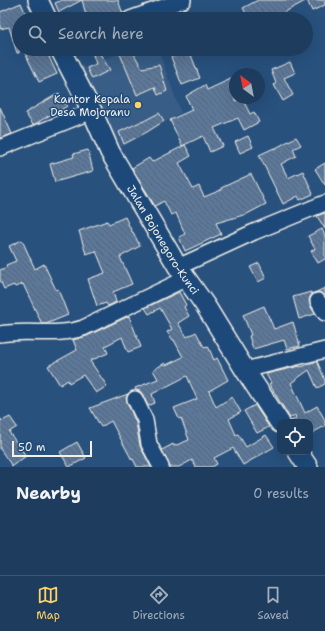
<!DOCTYPE html>
<html lang="en">
<head>
<meta charset="utf-8">
<style>
  body { margin:0; font-family:"Shantell Sans",sans-serif; background:#2b4867; color:#f1f3f6 }
  .controls { position:absolute; right:12px; bottom:12px; display:grid; overflow:hidden; border-radius:8px; box-shadow:0 4px 16px #0002 }
  .controls button { width:36px; height:36px; display:grid; place-items:center; padding:0; border:0; border-bottom:1px solid #3c5673; background:#1e3d5e; color:#f1f3f6; font:20px sans-serif }
  .compass { position:absolute; left:229px; top:68px; width:36px; height:36px; border-radius:50%; background:#1e3d5e; box-shadow:0 4px 16px #0002; rotate:328deg }
  .scale { position:absolute; left:12px; bottom:10px; width:80px; box-sizing:border-box; padding-left:4px; border:2px solid #f4f1e8; border-top:0; font-size:11px; line-height:14px; white-space:nowrap; color:#f4f1e8; -webkit-text-stroke:3px #1f4a7a; paint-order:stroke }
  .list { margin:0; padding:0; list-style:none }
  h2 { display:flex; justify-content:space-between; align-items:center; height:52px; margin:0; padding:0 16px; font-size:17px }
  h2 small { font-size:13px; font-weight:400; color:#a1aebc }
  .icon { flex:none; width:22px; height:22px; fill:none; stroke:currentColor; stroke-width:2; stroke-linecap:round; stroke-linejoin:round }
  .map { position:relative; flex:none; width:325px; height:467px; overflow:hidden }
  .search { position:absolute; background:#1e3d5e; box-shadow:0 4px 16px #0002; left:12px; right:12px; top:12px; height:44px; display:flex; align-items:center; gap:10px; box-sizing:border-box; padding:0 14px; border-radius:22px; color:#a1aebc; font-size:15px }
  .sheet { height:108px; background:#1e3d5e }
  nav { display:flex; justify-content:space-around; align-items:center; box-sizing:border-box; height:56px; border-top:1px solid #3c5673; background:#1e3d5e; font-size:11px; color:#a1aebc }
  nav a { display:grid; justify-items:center; gap:2px }
  nav .on { color:#ffd166 }
  .map>svg:first-child { display:block }
  .built { fill:#375d86 }
  .building { fill:url(#building-back-hatch); stroke:#f4f1e8 }
  .lines { fill:none; stroke-linecap:round; stroke-linejoin:round }
  .minor-casing { stroke:#f4f1e8; stroke-width:18 }
  .major-casing { stroke:#f4f1e8; stroke-width:22 }
  .minor { stroke:#1f4a7a; stroke-width:15 }
  .major { stroke:#1f4a7a; stroke-width:19 }
  .poi-dot { fill:#ffd166; stroke:#1f4a7a; stroke-width:1.5 }
  .labels { text-anchor:middle; stroke-width:3; stroke-linejoin:round; paint-order:stroke }
  .poi-label { font-size:11px; fill:#f4f1e8; stroke:#1f4a7a; text-anchor:end }
  .street-label { font-size:11px; fill:#f4f1e8; stroke:#1f4a7a }
</style>
</head>
<body>
<div class="map">
<svg width="325" height="467" viewBox="0 0 325 467">
  <defs>
    <pattern id="building-back-hatch" width="6" height="6" patternUnits="userSpaceOnUse"><rect width="6" height="6" fill="#5b7899"/><path d="M-1 5l2 2M0 0l6 6M5-1l2 2" fill="none" stroke="#536274"/></pattern>
  </defs>
  <rect width="100%" height="100%" fill="#28517e"/>
  <filter id="ink" filterUnits="userSpaceOnUse"><feTurbulence type="fractalNoise" baseFrequency=".025" numOctaves="2"/><feDisplacementMap in="SourceGraphic" scale="8" xChannelSelector="R" yChannelSelector="G"/><feConvolveMatrix kernelMatrix="1 2 1 2 8 2 1 2 1" color-interpolation-filters="sRGB"/></filter>
  <g filter="url(#ink)">
    <path class="built" d="M129,49h29l23,64 -63,36 -37,-80z"/>
    <g class="building">
      <path d="M62,0h56l5,14 -14,5h-22l-5,-19 -23,12 -4,-9z"/>
      <path d="M258,0h67v5l-13,6 -5,-11 -35,19h-23l-6,-11z"/>
      <path d="M21,3l7,16h-9v34h-2l-8,-26 -9,2v-17z"/>
      <path d="M23,49h25l3,7 -2,1 8,17 -18,8z"/>
      <path d="M91,49h6l13,21 -18,9 -5,-11 9,-4z"/>
      <path d="M118,49h13l11,19 17,-3 8,26 -9,4 -3,-8 -18,8z"/>
      <path d="M189,50l11,28 -18,7 -11,-28z"/>
      <path d="M290,62l5,11 -11,5 9,17 -10,6 -9,-16 2,-2 -5,-13z"/>
      <path d="M235,77v24l7,-3 8,16 4,-2 5,10 -15,8 -6,-12 -24,10 9,18 -13,6 -7,-16 -21,10 -12,-26 22,-10 -6,-14 19,-11 2,5z"/>
      <path d="M59,93l8,13 -14,9 -1,-1 -19,11 -8,-12z"/>
      <path d="M0,107l12,27 -12,4z"/>
      <path d="M159,113l5,8 -17,11 -23,12 -5,-12 23,-11v1z"/>
      <path d="M248,136l5,11 -13,6 -5,-11z"/>
      <path d="M296,137l5,8 -8,4 3,7 -15,8 7,14 15,-7 10,23 -13,6 -2,-4 -15,8 -24,-49 15,-7v1z"/>
      <path d="M185,145l6,11 -12,7 14,26 6,-3 5,11 17,-7v-2l30,-14 15,30 -19,10 -31,9 5,11 -36,17 -6,-14 6,-3 -9,-21 -5,2 -7,-14 -9,5 -23,-38 17,-10 3,4z"/>
      <path d="M88,150l5,21 -38,11 -5,-18 24,-7 -1,-3z"/>
      <path d="M325,163v22l-10,-16z"/>
      <path d="M325,213v16l-8,-13z"/>
      <path d="M125,217l7,15h1l7,14 -20,11 12,27 -19,8 3,10 -8,4 -2,-3 -9,3 -9,-27 17,-6 -9,-22 -10,3 -7,-23 28,-10 2,3z"/>
      <path d="M322,229l3,7v23l-7,4 -7,-12 4,-2 -7,-13z"/>
      <path d="M22,240l13,29 9,-5 12,26 2,-1 10,26 -22,9h-4l-19,-40 -8,3 -1,-2 -10,4 -4,-9v-10l7,-3 -1,-2 10,-4 -7,-15z"/>
      <path d="M259,263l7,15 -8,4 -8,-15z"/>
      <path d="M325,288v8l-3,-3 -4,-1 -5,1 -3,4 -1,4 1,4 5,9 -16,5 -6,-22 18,-5 1,2z"/>
      <path d="M179,292l7,13 -2,2 5,9 -11,7 9,14 9,-5 8,15 4,-1 6,14 3,-2 11,22 -19,11 7,16 16,-10 9,15 -12,7 7,16 2,-1 8,13 20,-12 8,12 -31,18 -10,-17 -19,10 3,6 -5,3h-16l-4,-7 -13,7h-9l-8,-17 11,-6 1,2 15,-6 -8,-22 -2,1 -5,-11 23,-9 -10,-23 -35,18 3,9 -7,3 -5,-11 -3,-4 -4,-1 -1,-2 23,-9 -5,-9 12,-7 1,2 17,-8 -9,-17h-1l-6,-8 5,-3 -12,-21 -11,6 -4,-6z"/>
      <path d="M264,306l10,23 19,-7 7,24 -13,3 -3,-9 -31,9 -4,-13 2,-1 -8,-20z"/>
      <path d="M129,316l12,31 -13,5 -6,-15 -17,9 3,7 -18,8 17,25 -11,7 -13,-18 -14,8 -1,-3 -8,5 -12,-19 29,-16 -4,-10 14,-4z"/>
      <path d="M317,361l8,19v4l-8,4 -8,-18 -18,13 14,30 12,-7 8,14v6l-15,8v-12h-19v-1l5,-3 -1,-3 -5,3 -21,-34 2,-1 -5,-9 34,-8 1,1z"/>
      <path d="M128,394l-2,4 1,4 9,21 4,23 11,21h-14l-4,-8 -1,1 -21,-39 -10,6 -11,-19z"/>
      <path d="M255,405l14,22 -12,6 -13,-22z"/>
      <path d="M10,417l7,10 -8,5 17,24 -14,10 -12,-17v-31l2,3z"/>
      <path d="M77,442l9,16 -17,9 -9,-15z"/>
    </g>
    <g class="lines">
      <g class="minor-casing">
        <g id="minor">
          <path d="M130,19l53,-19"/>
          <path d="M0,148l92,-37"/>
          <path d="M178,267l76,-35 71,-29"/>
          <path d="M318,301l7,12"/>
          <path d="M0,334c28,-5 56,3 83,-6l102,-49"/>
          <path d="M245,370l80,-20"/>
          <path d="M135,399l10,21 4,24 12,23"/>
        </g>
      </g>
      <g class="major-casing">
        <g id="major">
          <path d="M38,0l9,19"/>
          <path id="s1" d="M60,49l32,62 18,41 68,115 27,38 40,65 35,53"/>
          <path d="M298,452l10,15"/>
        </g>
      </g>
      <use href="#minor" class="minor"/>
      <use href="#major" class="major"/>
    </g>
  </g>
  <circle class="poi-dot" cx="138" cy="105" r="4"/>
  <g class="labels">
    <g class="poi-label">
      <text x="130" y="103">Kantor Kepala<tspan x="130" dy="13">Desa Mojoranu</tspan></text>
    </g>
    <g class="street-label">
      <text dy="4" stroke="none"><textPath href="#s1" startOffset="217">Jalan Bojonegoro-Kunci</textPath></text>
    </g>
  </g>
</svg>
<div class="controls">
<button><svg class="icon" aria-label="locate" viewBox="0 0 24 24"><circle cx="12" cy="12" r="6"/><path d="M12 2v4M12 18v4M2 12h4M18 12h4"/></svg></button>
</div>
<svg class="compass" viewBox="-18 -18 36 36"><path d="M0-13l5 13h-10z" fill="#e53935"/><path d="M0 13l5-13h-10z" fill="#a1aebc"/></svg>
<div class="scale">50 m</div>
<div class="search"><svg class="icon" aria-label="search" viewBox="0 0 24 24"><circle cx="10" cy="10" r="6"/><path d="M15 15l6 6"/></svg>Search here</div>
</div>
<section class="sheet">
<h2>Nearby<small>0 results</small></h2>
<ul class="list">
</ul>
</section>
<nav>
<a class="on"><svg class="icon" aria-label="map" viewBox="0 0 24 24"><path d="M3 6l6-2 6 2 6-2v14l-6 2-6-2-6 2zM9 4v14M15 6v14"/></svg>Map</a>
<a><svg class="icon" aria-label="directions" viewBox="0 0 24 24"><path d="M12 3l9 9-9 9-9-9zM9 14v-3h6M13 9l2 2-2 2"/></svg>Directions</a>
<a><svg class="icon" aria-label="saved" viewBox="0 0 24 24"><path d="M7 4h10v16l-5-4-5 4z"/></svg>Saved</a>
</nav>
</body>
</html>
